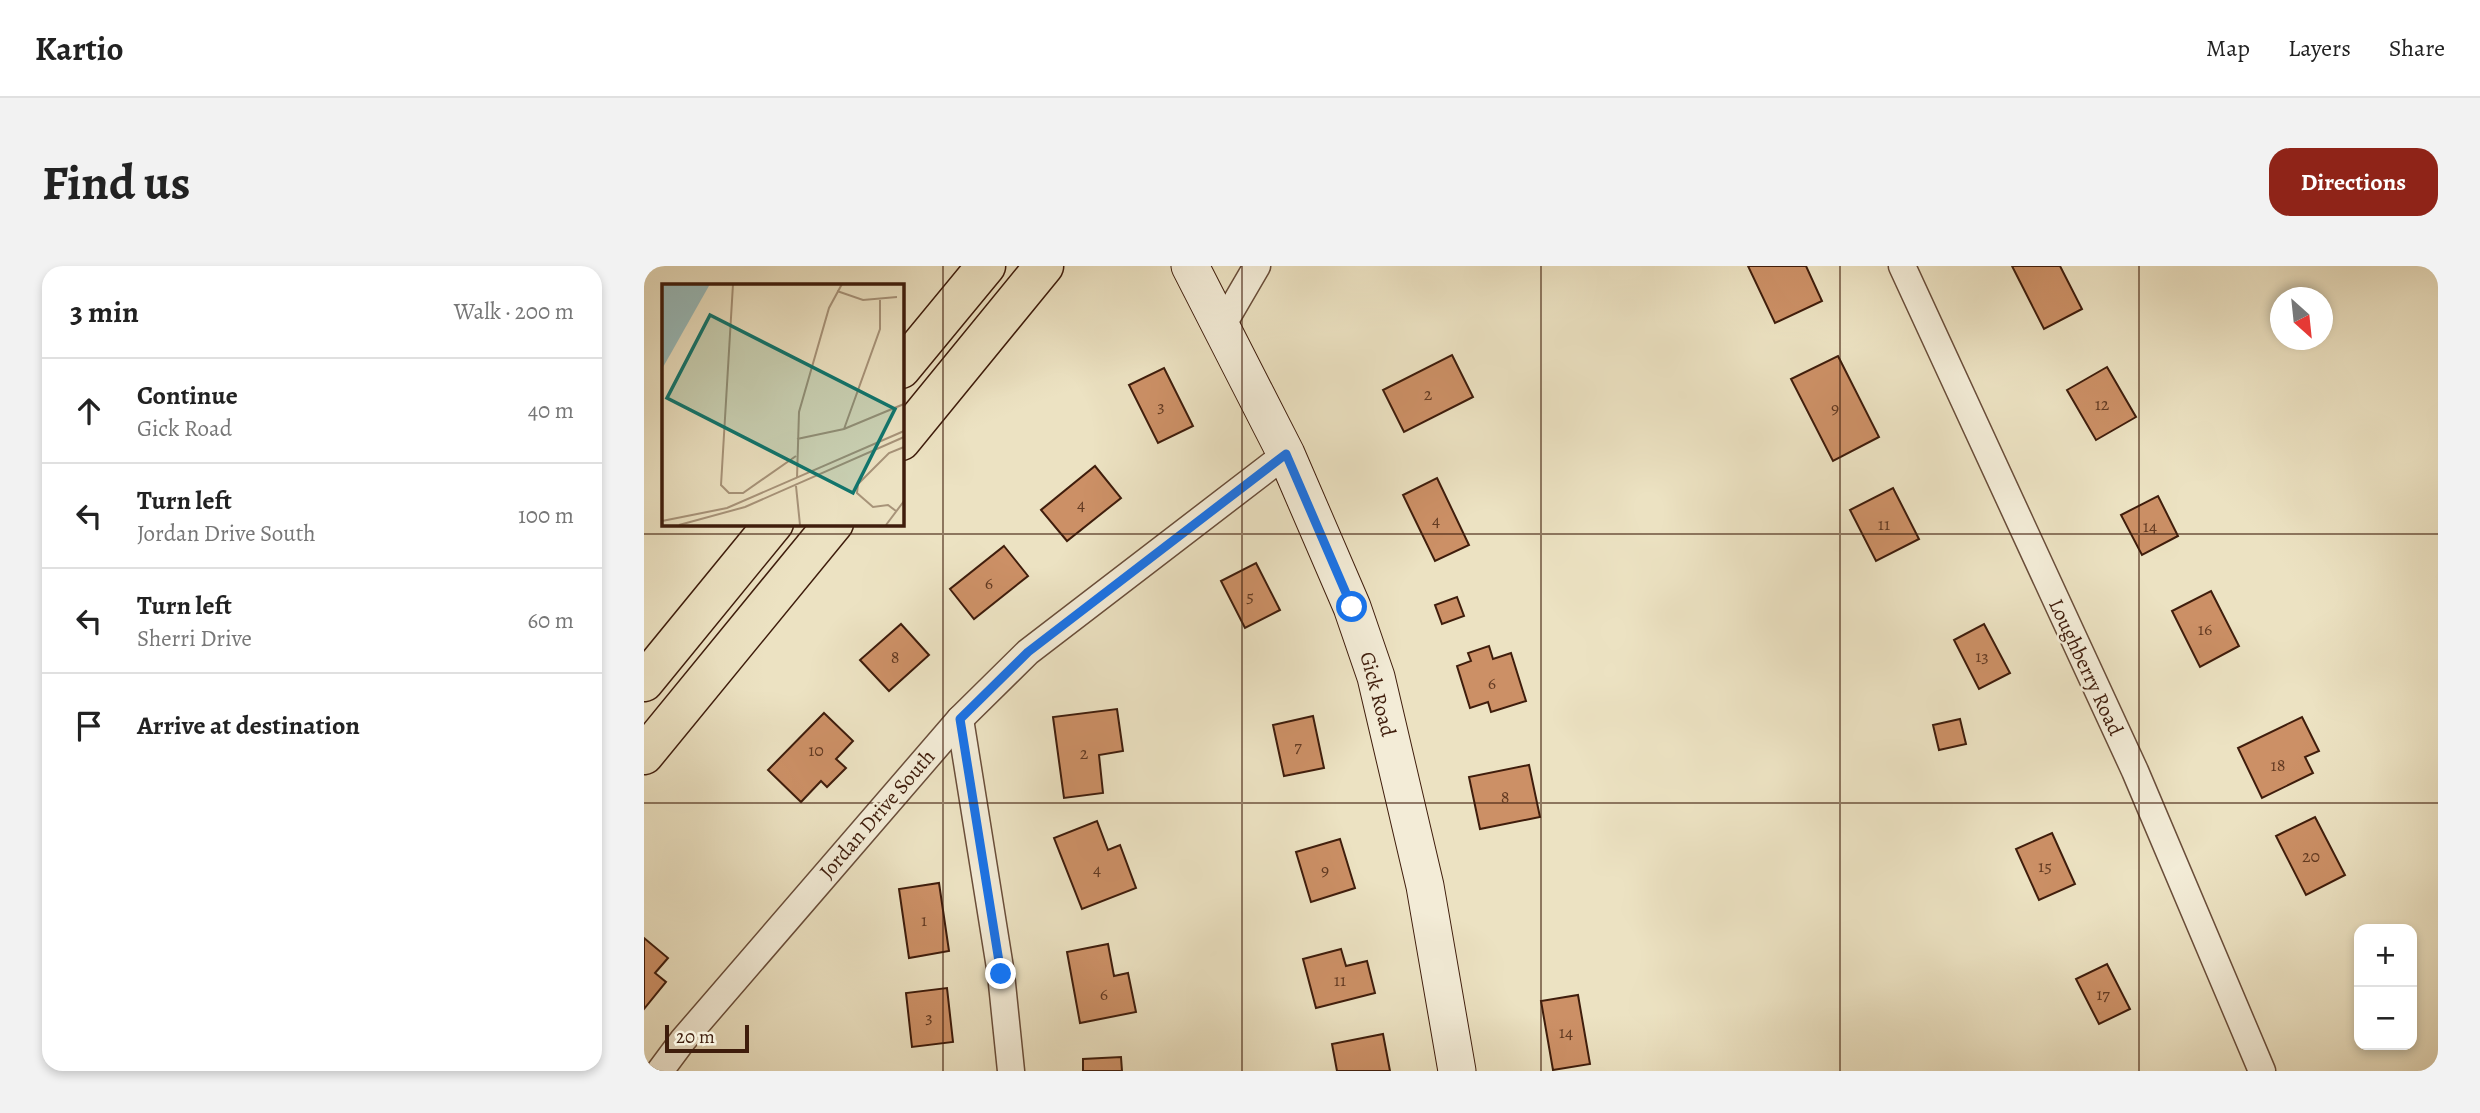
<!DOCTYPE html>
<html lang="en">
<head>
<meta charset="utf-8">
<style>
  body { margin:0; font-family:Alegreya,serif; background:#f2f2f2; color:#222 }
  .controls { position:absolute; right:21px; bottom:21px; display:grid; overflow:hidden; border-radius:14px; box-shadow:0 4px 10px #0003 }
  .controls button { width:63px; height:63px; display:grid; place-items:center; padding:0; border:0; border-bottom:2px solid #e0e0e0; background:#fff; color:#222; font:35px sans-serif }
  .compass { position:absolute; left:1626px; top:21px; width:63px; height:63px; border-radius:50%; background:#fff; box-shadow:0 4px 10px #0003; rotate:153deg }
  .scale { position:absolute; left:21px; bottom:18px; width:84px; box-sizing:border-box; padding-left:7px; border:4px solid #3f1d0c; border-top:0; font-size:19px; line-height:24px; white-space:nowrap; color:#3f1d0c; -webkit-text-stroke:5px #f3ecd7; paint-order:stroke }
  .stop { position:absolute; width:21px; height:21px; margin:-16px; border:5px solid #1a73e8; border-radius:50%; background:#fff }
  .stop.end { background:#1a73e8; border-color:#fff; box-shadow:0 2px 7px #0008 }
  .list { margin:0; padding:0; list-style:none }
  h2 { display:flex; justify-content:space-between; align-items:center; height:91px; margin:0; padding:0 28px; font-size:30px }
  h2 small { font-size:23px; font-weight:400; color:#767676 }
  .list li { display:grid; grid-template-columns:46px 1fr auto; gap:21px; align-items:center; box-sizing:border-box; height:105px; padding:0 28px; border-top:2px solid #e0e0e0 }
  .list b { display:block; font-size:26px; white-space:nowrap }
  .list p { margin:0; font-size:23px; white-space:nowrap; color:#767676 }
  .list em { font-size:23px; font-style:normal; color:#767676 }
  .icon { flex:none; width:38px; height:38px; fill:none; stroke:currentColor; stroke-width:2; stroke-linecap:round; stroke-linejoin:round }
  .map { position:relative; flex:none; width:1794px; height:805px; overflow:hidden; border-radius:21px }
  header { display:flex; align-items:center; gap:42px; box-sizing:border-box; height:98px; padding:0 35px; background:#fff; border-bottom:2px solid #e0e0e0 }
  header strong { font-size:33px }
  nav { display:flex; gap:38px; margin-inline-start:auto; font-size:24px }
  .intro { display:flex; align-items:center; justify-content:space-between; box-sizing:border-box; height:168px; padding:0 42px }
  h1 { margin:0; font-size:49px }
  .button { padding:18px 32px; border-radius:21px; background:#8f2418; color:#fff; font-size:24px; font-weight:700 }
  main { display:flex; gap:42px; padding:0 42px }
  aside { flex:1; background:#fff; border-radius:21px; box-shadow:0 4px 10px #0003 }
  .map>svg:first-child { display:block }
  .building { fill:#cc9066; stroke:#3f1d0c; stroke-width:2 }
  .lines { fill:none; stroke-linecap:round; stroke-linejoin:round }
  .street-casing { stroke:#6a4e3a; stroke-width:29 }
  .secondary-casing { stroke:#3f1d0c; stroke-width:39 }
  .highway-casing { stroke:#3f1d0c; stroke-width:41 }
  .street { stroke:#f3ecd7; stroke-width:26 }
  .secondary { stroke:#f3ecd7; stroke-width:37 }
  .highway { stroke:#ece2c2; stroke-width:38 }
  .route { stroke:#1a73e8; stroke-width:9 }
  .grid { fill:none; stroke:#3f1d0c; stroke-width:2; stroke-opacity:0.55 }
  .labels { text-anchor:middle; stroke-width:5; stroke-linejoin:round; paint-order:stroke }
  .number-label { font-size:18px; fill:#623a22 }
  .street-label { font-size:21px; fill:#3f1d0c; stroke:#f3ecd7 }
  .inset-road { fill:none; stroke:#a79379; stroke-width:2 }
  .view { fill:#0f766e; fill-opacity:0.15; stroke:#0f766e; stroke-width:3.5 }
  .inset-edge { fill:none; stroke:#3f1d0c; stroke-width:3.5 }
</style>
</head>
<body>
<header>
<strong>Kartio</strong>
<nav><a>Map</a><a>Layers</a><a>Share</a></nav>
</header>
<div class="intro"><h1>Find us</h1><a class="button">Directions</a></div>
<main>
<aside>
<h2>3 min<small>Walk · 200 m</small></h2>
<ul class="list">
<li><svg class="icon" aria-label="ahead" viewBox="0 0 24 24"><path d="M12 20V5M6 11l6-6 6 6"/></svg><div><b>Continue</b><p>Gick Road</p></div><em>40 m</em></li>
<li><svg class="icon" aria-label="left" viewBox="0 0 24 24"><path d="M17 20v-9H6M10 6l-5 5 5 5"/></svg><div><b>Turn left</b><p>Jordan Drive South</p></div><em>100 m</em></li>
<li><svg class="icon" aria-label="left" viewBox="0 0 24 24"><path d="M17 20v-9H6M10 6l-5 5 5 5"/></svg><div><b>Turn left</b><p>Sherri Drive</p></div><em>60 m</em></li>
<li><svg class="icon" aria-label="arrive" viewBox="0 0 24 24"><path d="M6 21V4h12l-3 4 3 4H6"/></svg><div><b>Arrive at destination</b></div></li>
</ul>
</aside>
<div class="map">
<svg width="1794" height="805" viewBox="0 0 1794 805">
  <rect width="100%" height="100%" fill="#ece2c2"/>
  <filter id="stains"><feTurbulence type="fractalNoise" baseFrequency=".00286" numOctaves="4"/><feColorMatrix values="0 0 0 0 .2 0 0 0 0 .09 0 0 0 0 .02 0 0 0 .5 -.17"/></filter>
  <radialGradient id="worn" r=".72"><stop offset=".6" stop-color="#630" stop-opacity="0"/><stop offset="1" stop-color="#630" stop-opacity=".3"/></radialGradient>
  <g class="building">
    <path d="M1104,0h58l16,35 -47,22z"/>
    <path d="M1368,0h48l22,43 -38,20z"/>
    <path d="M808,89l21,42 -69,35 -21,-42z"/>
    <path d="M1194,90l41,81 -46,24 -42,-82z"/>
    <path d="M1463,101l29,50 -40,23 -29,-50z"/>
    <path d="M520,102l29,58 -35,17 -29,-58z"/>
    <path d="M451,200l26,32 -54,43 -26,-31z"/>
    <path d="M793,212l32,67 -34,16 -32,-66z"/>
    <path d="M1249,222l26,51 -43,22 -26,-51z"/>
    <path d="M1514,230l20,40 -36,19 -21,-40z"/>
    <path d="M360,280l24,30 -54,43 -24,-30z"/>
    <path d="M612,297l24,47 -35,18 -24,-47z"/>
    <path d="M1567,325l28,55 -39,21 -28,-56z"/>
    <path d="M813,331l7,19 -22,8 -7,-19z"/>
    <path d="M257,358l28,31 -40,36 -29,-31z"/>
    <path d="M1340,358l26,49 -31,16 -25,-49z"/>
    <path d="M845,380l4,13 18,-6 15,48 -35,11 -3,-10 -18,6 -13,-42 14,-5 -3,-8z"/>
    <path d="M473,443l6,42 -24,4 4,38 -39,5 -11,-81z"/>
    <path d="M180,447l29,28 -17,18 10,9 -19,19 -6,-6 -20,21 -33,-32z"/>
    <path d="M669,450l11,52 -40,8 -11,-51z"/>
    <path d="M1658,451l17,34 -14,6 8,16 -51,25 -24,-50z"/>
    <path d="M1316,453l6,25 -27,6 -6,-25z"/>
    <path d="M885,499l11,52 -60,12 -11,-52z"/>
    <path d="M1671,551l30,58 -39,20 -30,-59z"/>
    <path d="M453,555l11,29 12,-5 16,43 -54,21 -28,-71z"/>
    <path d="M1408,567l23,51 -36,16 -23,-51z"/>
    <path d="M696,573l15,49 -44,14 -15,-50z"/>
    <path d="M295,617l10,68 -40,7 -10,-69z"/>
    <path d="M0,672l24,20 -13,15 11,9 -22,27z"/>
    <path d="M464,678l6,32 14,-3 8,39 -56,11 -13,-71z"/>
    <path d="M697,683l5,17 21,-5 8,32 -59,15 -13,-49z"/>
    <path d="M1463,698l23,45 -31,15 -23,-45z"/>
    <path d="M303,722l6,54 -41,5 -6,-54z"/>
    <path d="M934,729l12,69 -37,6 -12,-69z"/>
    <path d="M739,768l7,37h-53l-5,-27z"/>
    <path d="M477,791l1,14h-39v-12z"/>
  </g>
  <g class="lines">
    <g class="street-casing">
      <g id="street">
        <path d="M1258,0l233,505 127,300"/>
        <path d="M578,60l35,-60"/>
        <path d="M316,453l41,255 10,97"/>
        <path d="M16,805l23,-31 277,-321 68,-67 258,-198"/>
      </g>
    </g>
    <g class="secondary-casing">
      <path id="secondary" d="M546,0l96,188 66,153 24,70 49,209 32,185"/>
    </g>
    <g class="highway-casing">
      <g id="highway">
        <path d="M257,103l85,-103"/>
        <path d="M257,175l143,-175"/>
        <path d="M0,416l130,-159"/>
        <path d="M0,489l190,-232"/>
      </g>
    </g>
    <use href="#street" class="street"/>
    <use href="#secondary" class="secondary"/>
    <use href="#highway" class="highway"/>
  </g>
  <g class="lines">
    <path class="route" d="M357,708l-41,-255 68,-67 258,-198 66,153"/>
  </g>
  <path class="grid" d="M299,0v805M598,0v805M897,0v805M1196,0v805M1495,0v805M0,268h1794M0,537h1794"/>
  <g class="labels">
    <g class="number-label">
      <text x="784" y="134">2</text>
      <text x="1458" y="144">12</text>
      <text x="517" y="146">3</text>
      <text x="1191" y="148">9</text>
      <text x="437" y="244">4</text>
      <text x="792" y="260">4</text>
      <text x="1240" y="264">11</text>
      <text x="1506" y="266">14</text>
      <text x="345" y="323">6</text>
      <text x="606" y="336">5</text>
      <text x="1561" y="369">16</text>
      <text x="1338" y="396">13</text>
      <text x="251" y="397">8</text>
      <text x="848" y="423">6</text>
      <text x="654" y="486">7</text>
      <text x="172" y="490">10</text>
      <text x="440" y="493">2</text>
      <text x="1634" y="505">18</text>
      <text x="861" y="537">8</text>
      <text x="1667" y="596">20</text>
      <text x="1401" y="606">15</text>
      <text x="453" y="609">4</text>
      <text x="681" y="610">9</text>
      <text x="280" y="660">1</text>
      <text x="696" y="720">11</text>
      <text x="460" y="734">6</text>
      <text x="1459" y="734">17</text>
      <text x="285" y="757">3</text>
      <text x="922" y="772">14</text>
    </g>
    <g class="street-label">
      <text transform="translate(1442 401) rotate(65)" y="7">Loughberry Road</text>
      <text transform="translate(734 428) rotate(75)" y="7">Gick Road</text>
      <text transform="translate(233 548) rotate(-49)" y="7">Jordan Drive South</text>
    </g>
  </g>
  <g transform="translate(18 18)">
    <rect width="242" height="242" fill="#ece2c2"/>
    <path d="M0,0h48l-48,85z" fill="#9abcbb"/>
    <path class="inset-road" d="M71,0l-12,201 8,8h14l53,-37M175,7l26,9 34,-3M182,145l36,-100v-29M135,155l47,-10 60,-25M135,194l2,-66 30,-104 13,-24M134,202l4,39M234,227l-8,-6 -15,2 -16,-14 1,-9 31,-31 15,-6M0,237l65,-13 177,-77M17,241l66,-18 159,-70M224,241l18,-24"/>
    <path class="view" d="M48,31l185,94 -42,84 -186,-95z"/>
    <rect width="242" height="242" class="inset-edge"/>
  </g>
  <rect width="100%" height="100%" filter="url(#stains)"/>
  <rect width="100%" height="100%" fill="url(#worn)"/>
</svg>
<div class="controls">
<button>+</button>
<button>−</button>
</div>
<svg class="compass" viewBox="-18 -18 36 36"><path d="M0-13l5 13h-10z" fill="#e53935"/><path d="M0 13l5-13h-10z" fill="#767676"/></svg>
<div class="scale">20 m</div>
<div class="stop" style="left:708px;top:341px"></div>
<div class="stop end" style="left:357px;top:708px"></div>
</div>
</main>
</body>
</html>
